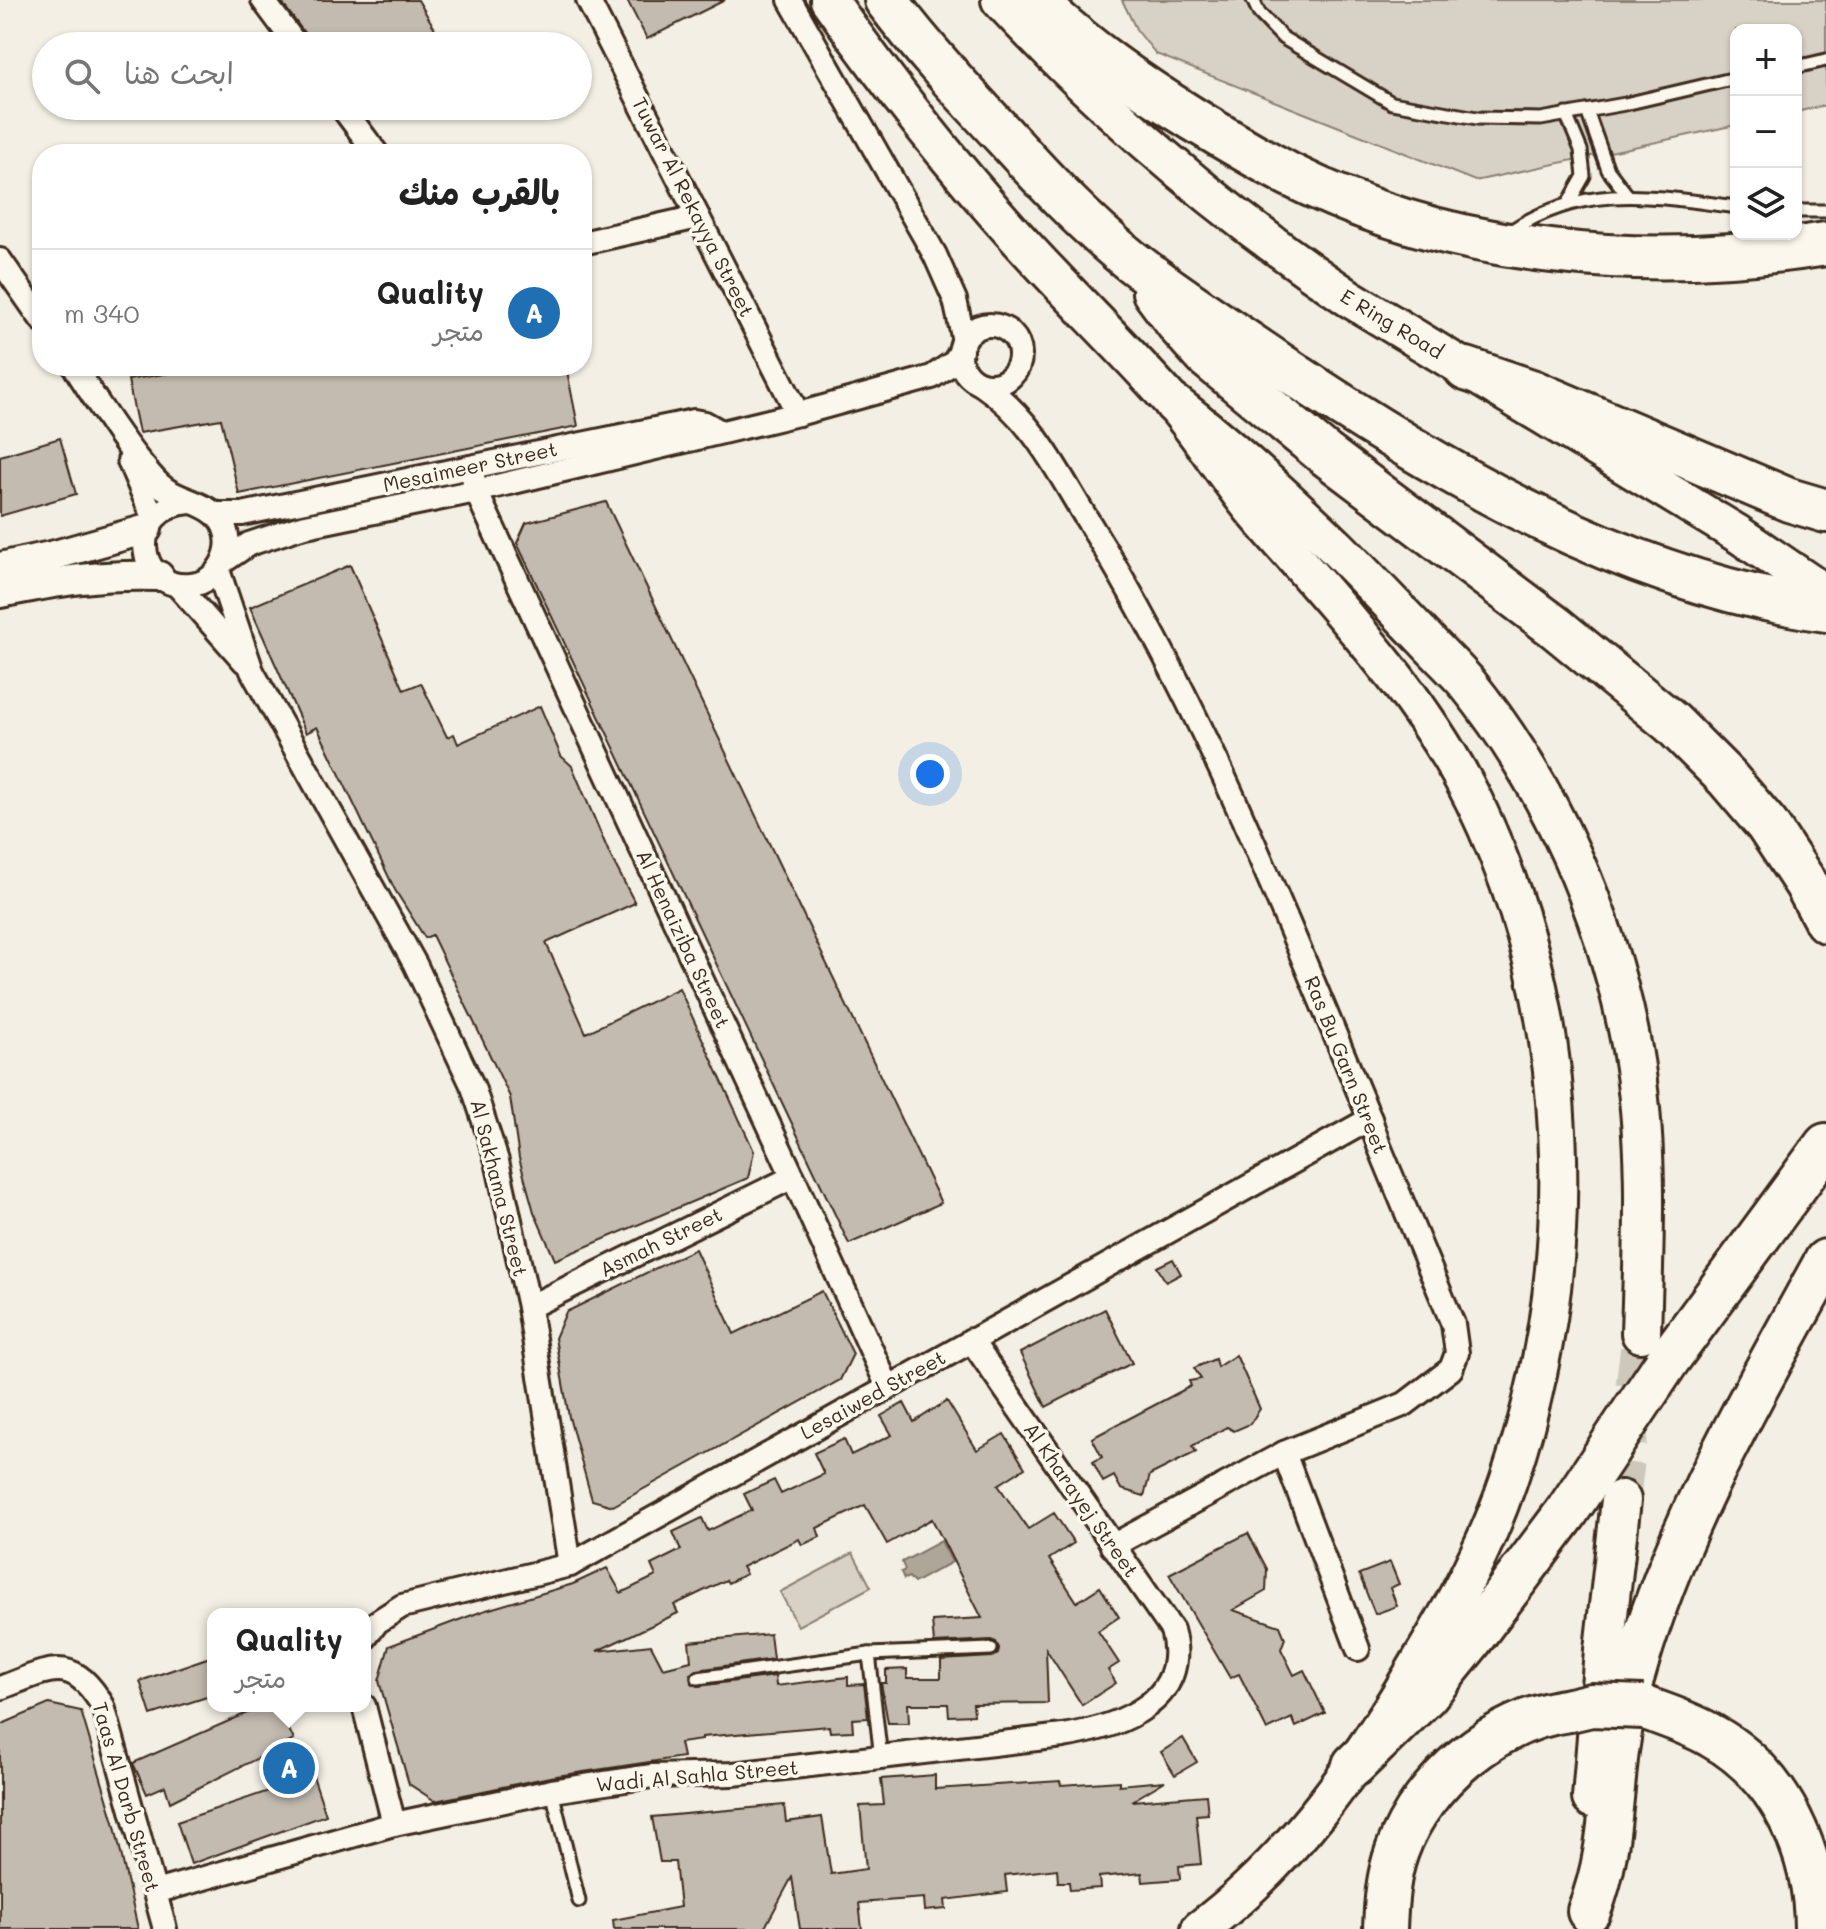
<!DOCTYPE html>
<html lang="ar">
<head>
<meta charset="utf-8">
<style>
  body { margin:0; font-family:Mali,"Playpen Sans Arabic",sans-serif; background:#f6f6f6; color:#222; direction:rtl }
  .controls { position:absolute; right:24px; top:24px; display:grid; overflow:hidden; border-radius:16px; box-shadow:0 2px 6px #0004 }
  .controls button { width:72px; height:72px; display:grid; place-items:center; padding:0; border:0; border-bottom:2px solid #e0e0e0; background:#fff; color:#222; font:40px sans-serif }
  .you { position:absolute; left:930px; top:774px; width:28px; height:28px; margin:-20px; border:6px solid #fff; border-radius:50%; background:#1a73e8; box-shadow:0 0 0 12px #1a73e833 }
  .badge { display:grid; place-items:center; width:52px; height:52px; border-radius:50%; background:#1f6fb2; color:#fff; font-size:26px; font-weight:700 }
  .pin { position:absolute; translate:-50% -50%; border:4px solid #fff; box-shadow:0 2px 8px #0006 }
  .popup { position:absolute; left:207px; top:1608px; width:164px; height:104px; box-sizing:border-box; display:grid; place-content:center; border-radius:16px; background:#fff; filter:drop-shadow(0 2px 6px #0005); font-size:26px; white-space:nowrap; color:#767676 }
  .popup b { font-size:30px; color:#222 }
  .popup::after { content:''; position:absolute; left:50%; top:100%; margin-left:-16px; border:16px solid transparent; border-top-color:#fff }
  .list { margin:0; padding:0; list-style:none }
  h2 { display:flex; justify-content:space-between; align-items:center; height:104px; margin:0; padding:0 32px; font-size:34px }
  h2 small { font-size:26px; font-weight:400; color:#767676 }
  .list li { display:grid; grid-template-columns:52px 1fr auto; gap:24px; align-items:center; box-sizing:border-box; height:128px; padding:0 32px; border-top:2px solid #e0e0e0 }
  .list b { display:block; font-size:30px; white-space:nowrap }
  .list p { margin:0; font-size:26px; white-space:nowrap; color:#767676 }
  .list em { font-size:26px; font-style:normal; color:#767676 }
  .icon { flex:none; width:44px; height:44px; fill:none; stroke:currentColor; stroke-width:2; stroke-linecap:round; stroke-linejoin:round }
  .map { position:relative; flex:none; width:1826px; height:1929px; overflow:hidden; direction:ltr }
  .search { position:absolute; background:#fff; box-shadow:0 2px 6px #0004; left:32px; top:32px; width:560px; height:88px; display:flex; align-items:center; gap:20px; box-sizing:border-box; padding:0 28px; border-radius:44px; color:#767676; font-size:30px }
  .panel { position:absolute; background:#fff; box-shadow:0 2px 6px #0004; left:32px; top:144px; width:560px; height:232px; border-radius:32px; direction:rtl }
  .map>svg:first-child { display:block }
  .green { fill:#d8d1c6; stroke:#8a7e72; stroke-width:2 }
  .water { fill:#afa69a; stroke:#817468; stroke-width:2 }
  .building { fill:#c3bbb0; stroke:#3b2a1e; stroke-width:2 }
  .lines { fill:none; stroke-linecap:round; stroke-linejoin:round }
  .trunk-tunnel { stroke:#cec8bc; stroke-width:38; stroke-dasharray:38 19; stroke-linecap:butt }
  .service-casing { stroke:#3b2a1e; stroke-width:17 }
  .minor-casing { stroke:#3b2a1e; stroke-width:28 }
  .tertiary-casing { stroke:#3b2a1e; stroke-width:34 }
  .primary-casing { stroke:#3b2a1e; stroke-width:42 }
  .trunk-casing { stroke:#3b2a1e; stroke-width:44 }
  .motorway-casing { stroke:#3b2a1e; stroke-width:48 }
  .service { stroke:#fbf7ec; stroke-width:11 }
  .minor { stroke:#fbf7ec; stroke-width:22 }
  .tertiary { stroke:#fbf7ec; stroke-width:28 }
  .primary { stroke:#fbf7ec; stroke-width:36 }
  .trunk { stroke:#fbf7ec; stroke-width:38 }
  .motorway { stroke:#fbf7ec; stroke-width:42 }
  .motorway-bridge-casing { stroke:#3b2a1e; stroke-width:48; stroke-linecap:butt }
  .motorway-bridge { stroke:#fbf7ec; stroke-width:42 }
  .labels { text-anchor:middle; stroke-width:7; stroke-linejoin:round; paint-order:stroke }
  .street-label { font-size:20px; fill:#3b2a1e; stroke:#fbf7ec }
</style>
</head>
<body>
<div class="map">
<svg width="1826" height="1929" viewBox="0 0 1826 1929">
  <rect width="100%" height="100%" fill="#f3efe4"/>
  <filter id="ink" filterUnits="userSpaceOnUse"><feTurbulence type="fractalNoise" baseFrequency=".0125" numOctaves="2"/><feDisplacementMap in="SourceGraphic" scale="16" xChannelSelector="R" yChannelSelector="G"/><feConvolveMatrix kernelMatrix="1 2 1 2 8 2 1 2 1" color-interpolation-filters="sRGB"/></filter>
  <g filter="url(#ink)">
    <g class="green">
      <path d="M1122,0h704v105l-30,7v-82h-60v95l-261,56 -319,-127 -20,-25z"/>
      <path d="M853,1553l18,34 -73,39 -18,-34z"/>
    </g>
    <path class="water" d="M941,1541l11,21 -38,21 -5,-6 -5,2 -3,-7 4,-2 -3,-8z"/>
    <g class="building">
      <path d="M280,0h138l27,46h-134l-3,-8z"/>
      <path d="M627,0h98l-78,39z"/>
      <path d="M211,366h355l12,60 -339,68 -18,-75 -82,14 -11,-53z"/>
      <path d="M60,438l16,56 -76,22v-60z"/>
      <path d="M606,502l335,701 -92,41 -332,-701 9,-20z"/>
      <path d="M350,565l54,125 17,-7 26,54 7,-3 4,10 82,-38 21,50 11,10 38,89 25,48 -89,40 40,90 93,-45 75,163 -6,27 -193,82 -21,-48 -15,-54 -9,-61 -78,-162 -7,3 -30,-48 -78,-163 -11,6 -56,-126z"/>
      <path d="M695,1249l39,85 88,-43 31,63 -13,26 -227,126 -21,-6 -23,-83 -14,-79 11,-26z"/>
      <path d="M1173,1259l8,15 -15,8 -9,-15z"/>
      <path d="M1105,1309l27,54 -86,44 -26,-54z"/>
      <path d="M1236,1355l24,54 -10,15 -16,7 -7,-4 -35,19 4,6 -46,23 -6,21 -23,-7 -7,-13 -11,6 -10,-20 9,-5 -10,-19 99,-52 -2,-5 12,-2 -7,-11 21,-9 2,8z"/>
      <path d="M947,1401l30,49 27,-16 21,34 -27,17 30,44 26,-16 20,30 -25,16 28,43 23,-15 19,30 -21,14 21,32 -11,7 8,13 -34,22 -36,-56 2,54 -75,1 1,11 -25,1 -1,-12h-40l1,19h-21l-7,-40h5v-13l21,-1v9h34v-18l51,-3 6,-3 1,-6 -3,-6 -5,-2 -57,3 -2,-22 50,-3 -50,-99 -45,25 -22,-39 -48,23 3,9 -18,8 -3,-6 -57,28 4,7 -18,9 -2,-3 -52,25 4,8 -81,38 54,-6 12,23 28,-7 -2,-19 81,-8 3,25 -76,11 -7,4 1,9 8,3 76,-10 1,10 72,-9v8l16,-1 4,34 -16,1 1,12 -23,1 -1,-6 -127,11v3l-22,3 3,14 -133,20 -115,24 -26,-17 -30,-103 10,-35 94,-35 90,-27 34,-16 14,25 35,-17 -5,-11 30,-15 -8,-18 29,-14 6,13 44,-21 -8,-16 30,-14 7,14 43,-20 -10,-21 30,-14 7,16 41,-20 -11,-19 23,-13 10,19z"/>
      <path d="M1248,1533l19,36 -1,22 -33,19 47,16 5,12 -4,11 13,26 10,-5 21,43 -29,14 -4,-9 -25,12 -28,-56 -9,4 -61,-104z"/>
      <path d="M1390,1562l9,22 -9,4 7,18 -22,8 -16,-40z"/>
      <path d="M213,1656v39l-62,20 -11,-34z"/>
      <path d="M49,1704l32,7 33,111 24,107h-138v-204z"/>
      <path d="M263,1706h15l16,34 -124,62 -5,-16 -18,8 -14,-31z"/>
      <path d="M1183,1738l14,24 -22,13 -14,-23z"/>
      <path d="M935,1775v14l125,-8 1,4 58,-4v4l46,-4 -33,20 74,-6 2,19 -12,1 5,49 -22,2 1,13 -37,3 -1,-9 -43,4 1,11 -30,2 -1,-8h-11l-1,-13 -52,6 2,17 -62,8 1,9 -21,2 -1,-13 -65,5 3,26h-62l-8,-52 -28,52h-150l-1,-9 67,-13 -5,-45h-15l-8,-45 132,-12 2,17 36,-5 9,57 35,-5 -6,-63 24,-1 -3,-26z"/>
      <path d="M313,1776l13,39 -135,49 -14,-42z"/>
    </g>
    <g class="lines">
      <path class="trunk-tunnel" d="M1621,1500l20,-167"/>
      <g class="service-casing">
        <g id="service">
          <path d="M1253,0l6,13 24,25 109,65 85,15 64,1 84,-15 111,-26"/>
          <path d="M1796,67l30,-7"/>
          <path d="M1587,111l21,59 20,26"/>
          <path d="M1566,114l15,36 3,26 -16,28"/>
          <path d="M1796,211h30"/>
          <path d="M1509,232c75,-50 144,-36 227,-25"/>
          <path d="M869,1654l12,104"/>
          <path d="M698,1678l171,-24 122,-5"/>
          <path d="M552,1791l27,110"/>
        </g>
      </g>
      <g class="minor-casing">
        <g id="minor">
          <path d="M263,0l34,46"/>
          <path d="M588,0l210,414"/>
          <path d="M790,0l145,255 20,45 9,41"/>
          <path d="M341,106l36,48"/>
          <path d="M582,243l116,-26"/>
          <path d="M0,260l42,60"/>
          <circle cx="990" cy="355" r="30"/>
          <path d="M74,366c21,33 41,65 65,95 8,9 15,20 25,27 19,14 49,15 60,38 11,25 -6,56 -33,59 -56,6 -66,-78 -1,-83"/>
          <path d="M981,384c52,35 75,85 107,137 117,188 197,395 282,598l9,27 74,178 4,29 -6,16 -46,35 -121,49 -172,93"/>
          <path d="M129,461l24,56"/>
          <path d="M471,467l5,24 317,686 95,210"/>
          <path d="M216,514h26l24,-5 428,-88 11,2 16,9"/>
          <path d="M224,561l25,-17 52,-17 175,-36 322,-77 134,-37 22,-15 7,-11"/>
          <path d="M218,570l34,101 163,293 58,123 24,74 32,146 41,258"/>
          <path d="M177,585l67,76"/>
          <path d="M529,1307l264,-130"/>
          <path d="M1284,1453l74,196"/>
          <path d="M365,1638l12,-16 25,-16 168,-41 800,-446"/>
          <path d="M0,1688c49,-18 71,-36 103,18l62,223"/>
          <path d="M364,1706l30,118"/>
          <path d="M155,1892l239,-68 158,-33 100,-15 81,-2 330,-38c57,-9 129,-35 109,-106l-201,-290"/>
        </g>
      </g>
      <g class="tertiary-casing">
        <g id="tertiary">
          <path d="M0,567l55,-12 92,-26"/>
          <path d="M0,593c58,-12 100,-19 159,-17"/>
        </g>
      </g>
      <g class="primary-casing">
        <g id="primary">
          <path d="M829,0c59,84 123,166 192,242 49,54 101,104 149,158 30,34 54,75 83,110 79,93 166,180 221,291 102,210 109,462 34,681 -21,62 -51,118 -85,174 -59,101 -128,202 -223,273"/>
          <path d="M1000,0c105,113 221,212 349,298l389,236 88,60"/>
        </g>
      </g>
      <g class="trunk-casing">
        <g id="trunk">
          <path d="M1174,404c58,45 110,93 163,144 30,30 59,61 88,91 14,15 29,29 42,44 84,104 141,235 165,366 17,95 12,189 9,284"/>
          <path d="M1592,1798l12,-148 17,-150"/>
        </g>
      </g>
      <g class="motorway-casing">
        <g id="motorway">
          <path d="M886,0c36,48 78,93 119,137 39,43 80,87 125,123 48,37 99,70 149,104 165,111 347,218 547,246"/>
          <path d="M1034,0c50,47 101,83 159,119 31,19 63,38 95,55 164,83 359,99 538,70"/>
          <path d="M1154,292l26,35 26,29 119,98 230,173 117,96 55,55 40,47 39,59 20,37"/>
          <path d="M1466,369l68,23 255,108 37,11"/>
          <path d="M1643,1707c23,9 47,16 69,29 69,38 104,117 104,193"/>
          <path d="M1354,1765l72,-70 44,-54 96,-128 102,-153 158,-215"/>
          <path d="M1589,1911c21,-52 21,-105 28,-160 4,-30 11,-60 20,-89 42,-143 118,-271 189,-401"/>
          <path d="M1385,1929c1,-27 3,-53 12,-78 25,-70 99,-132 173,-141"/>
        </g>
      </g>
      <use href="#service" class="service"/>
      <use href="#minor" class="minor"/>
      <use href="#tertiary" class="tertiary"/>
      <use href="#primary" class="primary"/>
      <use href="#trunk" class="trunk"/>
      <use href="#motorway" class="motorway"/>
      <g class="motorway-bridge-casing">
        <path id="motorway-bridge" d="M1570,1710l21,-5 52,2"/>
      </g>
      <use href="#motorway-bridge" class="motorway-bridge"/>
    </g>
  </g>
  <g class="labels">
    <g class="street-label">
      <text transform="translate(693 207) rotate(63)" y="7">Tuwar Al Rekayya Street</text>
      <text transform="translate(1392 324) rotate(31)" y="7">E Ring Road</text>
      <text transform="translate(470 467) rotate(-12)" y="7">Mesaimeer Street</text>
      <text transform="translate(683 939) rotate(65)" y="7">Al Henaiziba Street</text>
      <text transform="translate(1346 1065) rotate(68)" y="7">Ras Bu Garn Street</text>
      <text transform="translate(499 1188) rotate(76)" y="7">Al Sakhama Street</text>
      <text transform="translate(661 1242) rotate(-26)" y="7">Asmah Street</text>
      <text transform="translate(873 1395) rotate(-29)" y="7">Lesaiwed Street</text>
      <text transform="translate(1081 1500) rotate(55)" y="7">Al Kharayej Street</text>
      <text transform="translate(697 1776) rotate(-5)" y="7">Wadi Al Sahla Street</text>
      <text transform="translate(126 1797) rotate(74)" y="7">Taas Al Darb Street</text>
    </g>
  </g>
</svg>
<div class="controls">
<button>+</button>
<button>−</button>
<button><svg class="icon" aria-label="layers" viewBox="0 0 24 24"><path d="M12 4l9 5-9 5-9-5zM3 14l9 5 9-5"/></svg></button>
</div>
<div class="you"></div>
<div class="pin badge" style="left:289px;top:1768px">A</div>
<div class="popup"><b>Quality</b>متجر</div>
<div class="search"><svg class="icon" aria-label="search" viewBox="0 0 24 24"><circle cx="10" cy="10" r="6"/><path d="M15 15l6 6"/></svg>ابحث هنا</div>
<section class="panel">
<h2>بالقرب منك<small></small></h2>
<ul class="list">
<li><span class="badge">A</span><div><b>Quality</b><p>متجر</p></div><em>340 m</em></li>
</ul>
</section>
</div>
</body>
</html>
